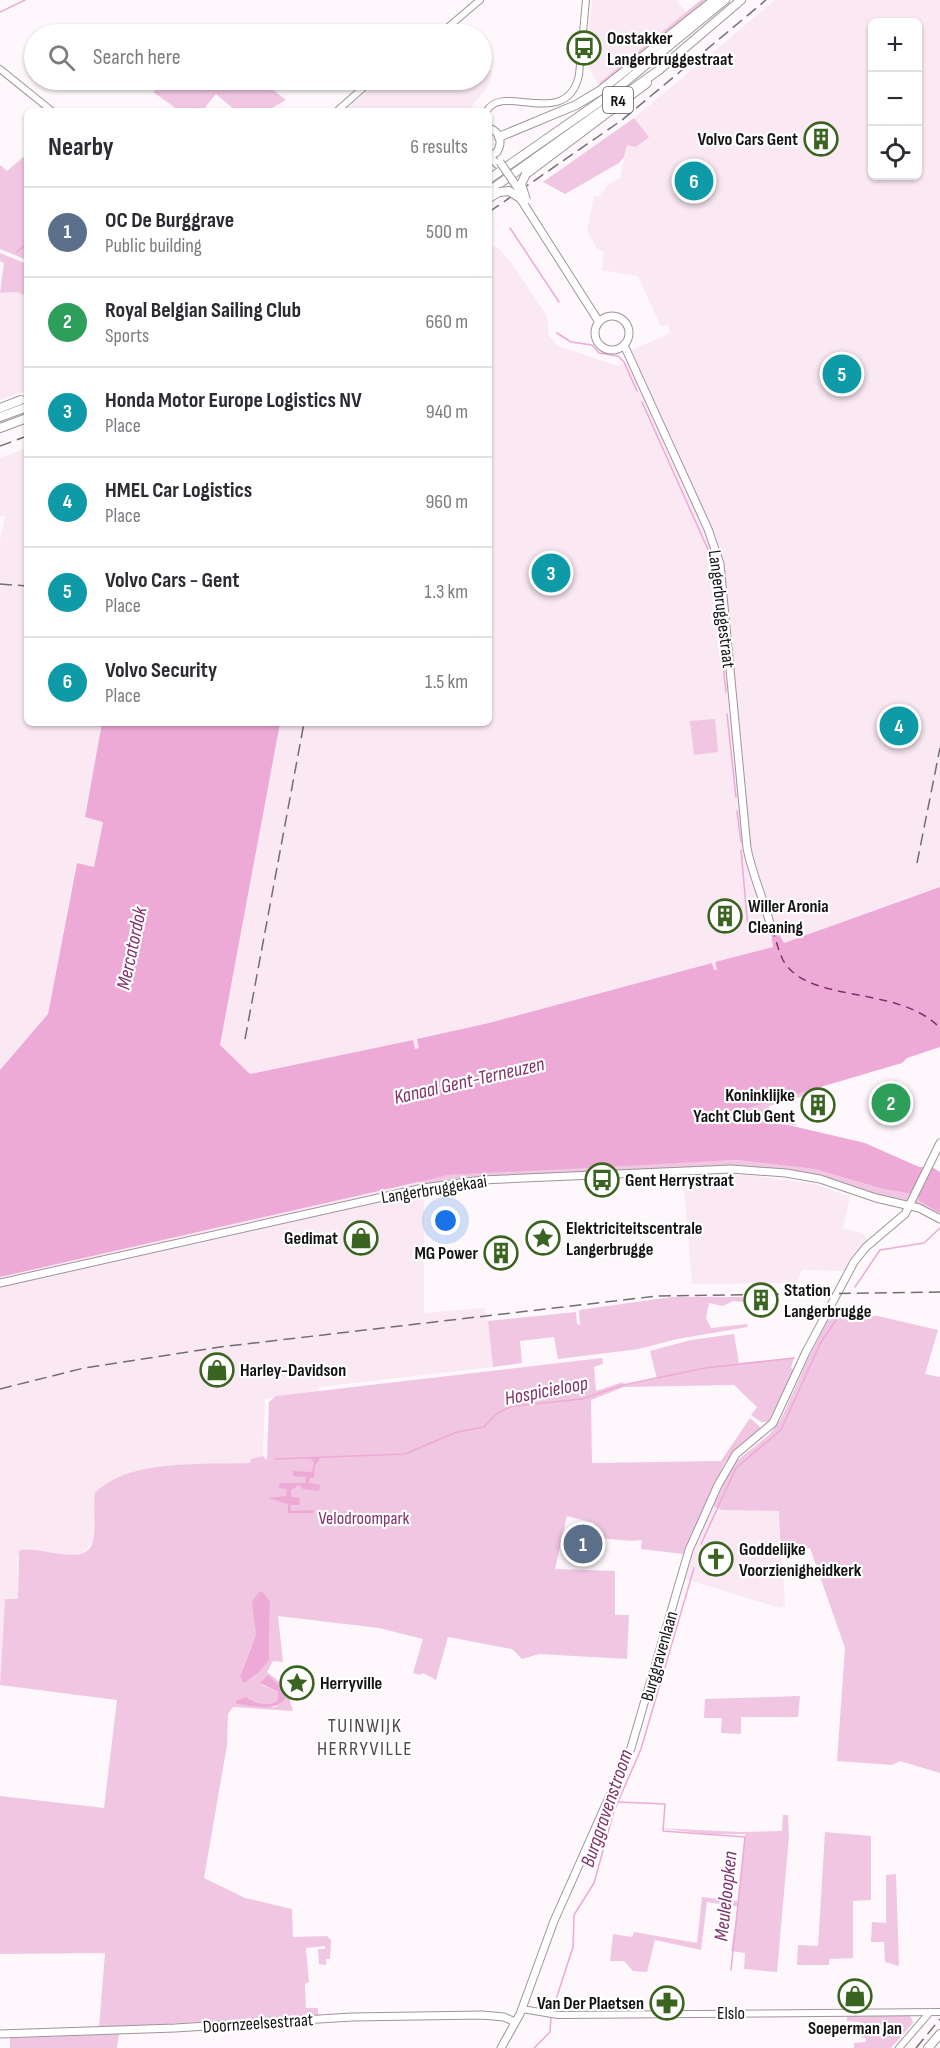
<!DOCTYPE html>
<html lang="en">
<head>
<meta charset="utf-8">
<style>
  body { margin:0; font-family:"Sofia Sans Condensed",sans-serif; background:#f7f7f7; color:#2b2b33 }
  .controls { position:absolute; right:18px; top:18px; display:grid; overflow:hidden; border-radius:9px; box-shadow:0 2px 4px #0004 }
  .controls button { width:54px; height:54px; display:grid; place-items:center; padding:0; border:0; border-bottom:2px solid #e1e1e2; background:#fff; color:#2b2b33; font:30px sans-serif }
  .you { position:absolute; left:446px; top:1221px; width:21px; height:21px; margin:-15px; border:4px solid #fff; border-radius:50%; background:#1a73e8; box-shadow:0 0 0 9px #1a73e833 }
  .badge { display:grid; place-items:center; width:39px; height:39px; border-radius:50%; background:#3a6420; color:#fff; font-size:20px; font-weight:700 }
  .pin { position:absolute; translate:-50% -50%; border:3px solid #fff; box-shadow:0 2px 6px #0006 }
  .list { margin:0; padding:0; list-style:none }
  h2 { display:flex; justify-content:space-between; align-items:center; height:78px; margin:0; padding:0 24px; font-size:26px }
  h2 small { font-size:20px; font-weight:400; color:#7c7c81 }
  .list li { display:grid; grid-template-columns:39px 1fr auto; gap:18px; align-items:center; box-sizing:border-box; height:90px; padding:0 24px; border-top:2px solid #e1e1e2 }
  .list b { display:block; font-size:22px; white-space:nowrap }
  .list p { margin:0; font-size:20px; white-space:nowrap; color:#7c7c81 }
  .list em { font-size:20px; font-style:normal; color:#7c7c81 }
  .icon { flex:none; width:33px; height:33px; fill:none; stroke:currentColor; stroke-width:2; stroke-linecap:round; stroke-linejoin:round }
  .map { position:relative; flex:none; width:940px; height:2048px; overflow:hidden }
  .search { position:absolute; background:#fff; box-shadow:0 2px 4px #0004; left:24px; top:24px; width:468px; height:66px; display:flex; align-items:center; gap:15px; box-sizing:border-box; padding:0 21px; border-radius:33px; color:#7c7c81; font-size:22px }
  .panel { position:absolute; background:#fff; box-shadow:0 2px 4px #0004; left:24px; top:108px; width:468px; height:618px; border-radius:9px }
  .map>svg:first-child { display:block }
  .built { fill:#fae8f3; fill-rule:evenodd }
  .green { fill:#f1c6e2; fill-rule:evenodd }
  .water { fill:#eeaad7 }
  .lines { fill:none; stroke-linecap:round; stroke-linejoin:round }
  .stream { stroke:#eeaad7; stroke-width:1.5 }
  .ferry { stroke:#80326a; stroke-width:1.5; stroke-dasharray:8 6; stroke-linecap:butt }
  .tertiary-casing { stroke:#9f959b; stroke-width:8 }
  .secondary-casing { stroke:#9f959b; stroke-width:9 }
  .trunk-casing { stroke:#9f959b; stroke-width:10 }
  .tertiary { stroke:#fff; stroke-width:6 }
  .secondary { stroke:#fff; stroke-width:7 }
  .trunk { stroke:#fff; stroke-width:8 }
  .rail { stroke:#726e70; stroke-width:1.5; stroke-dasharray:12 6; stroke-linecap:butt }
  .secondary-bridge-casing { stroke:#9f959b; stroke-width:9; stroke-linecap:butt }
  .trunk-bridge-casing { stroke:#9f959b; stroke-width:10; stroke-linecap:butt }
  .secondary-bridge { stroke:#fff; stroke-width:7 }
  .trunk-bridge { stroke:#fff; stroke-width:8 }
  .labels { text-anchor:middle; stroke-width:4.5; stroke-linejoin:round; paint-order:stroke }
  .shield { fill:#fff; stroke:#5b595a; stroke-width:1.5 }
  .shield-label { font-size:16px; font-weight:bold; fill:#151214 }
  .poi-label { font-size:18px; font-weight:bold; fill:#151214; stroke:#fff; text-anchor:start }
  .street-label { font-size:18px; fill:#151214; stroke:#fff }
  .park-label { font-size:18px; fill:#81336b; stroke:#fff }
  .water-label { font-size:20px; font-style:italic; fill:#80326a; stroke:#fff }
  .neighbourhood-label { font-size:20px; letter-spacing:1.5px; fill:#52494e; stroke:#fff }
</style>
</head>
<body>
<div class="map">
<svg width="940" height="2048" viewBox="0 0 940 2048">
  <rect width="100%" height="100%" fill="#fef7fb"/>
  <g class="built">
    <path d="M592,0h84l11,13 -89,71 -12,-21z"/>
    <path d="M775,0h165v887l-156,56 -8,-16 -8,2 5,18 -58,15 2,8 -3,1 -2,-8 -223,60 -71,16 2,9 -5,1 -2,-9 -163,34 -30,-28 60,-323h209v-478l9,3 12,13 37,55 2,20 9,10 60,20 17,-8 -3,-8 38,-17 -2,-9 -7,3 -23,-51 -36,-6 2,-18 -7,-3 -10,-19 7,-34 4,1 11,-13 11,-6 7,-34 22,-7 -15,-19zM872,22h46v154h-46z"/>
    <path d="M482,66l10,5 -2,12 -20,26 1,2h-127l37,-31h101z"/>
    <path d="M17,292l10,4v94l-27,10v-107z"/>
    <path d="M27,448v275h75l-17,94 18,4 -9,46 -18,-4 -28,151 -48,56v-529l5,-25 -5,1v-59z"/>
    <path d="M746,1175l69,9 35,13 -7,31 19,5 6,7 -24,31 -42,-1 -5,13 -105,1 -9,-106z"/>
    <path d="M418,1181l6,11v121l60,-5 4,13 5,46 -174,20v3l-54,9 -2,57 -12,7 -98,4 -58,26 -2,48 -8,10 -8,4h-13l-38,-7 -9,10 1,41h-13l-5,86v-408z"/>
    <path d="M713,1506l9,4 58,1 5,95 -5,2 -95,-29 10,-35z"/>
  </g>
  <g class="green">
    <path d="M701,0h12l-110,85 -5,-1z"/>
    <path d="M167,80h93l26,20 -20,11h-30l-20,-17 -14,17h-22l-27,-19z"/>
    <path d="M634,118l15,19 -13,10 -9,-2 -3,12 -5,6 -54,31 -22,-12z"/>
    <path d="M27,154v106l-27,-11v-84l7,6z"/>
    <path d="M0,253l27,11v32l-10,-4 -17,1 4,-30 -4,-2z"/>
    <path d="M715,719l3,33 -24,3 -4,-34z"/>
    <path d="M816,1088l1,4 -48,14 1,12 25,3 1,4 -43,-4 -9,-6 5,-7z"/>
    <path d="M737,1160l77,9 69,20 35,6 1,6 21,12v3l-119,-40 -75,-10 -264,10 -62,9 -2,-4 31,-6 92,-6z"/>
    <path d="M672,1297h71l1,5 -11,-1 -10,5 -14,-3 -3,15 5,10 36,-4 1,3 -71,12 -38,10 -81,10 -4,-22 -34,4 2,22 -29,4 -5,-46 88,-9 1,12 3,1 -1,-15z"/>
    <path d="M835,1314l43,2 60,14 -13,44 15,3v396l-40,-12 -8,4 -55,-4 8,-113 -35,-100 -29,7 -2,-44 -57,-1 -9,-4 21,-43 35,-28 12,-16 29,-64 17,-33z"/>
    <path d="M734,1334l5,29 55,-5 -3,10 3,2 -26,52h-7l-10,-7 6,-8 -23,-22 -110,2 -33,13 1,63 129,-2 29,-43 11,10 -36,34 -42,92 -42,-5 1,-9c-16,2 -29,-1 -44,-2l-6,-5 2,-10 -27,-7 -12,53 60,2v44h14l-2,44 -88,-5 -17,5 -10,-10 -64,-12 -12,43 -13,-7 -3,2 -7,-2 10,-34 -44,-11 -101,-12 5,46 -10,-1 -6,11 19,15 7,24 -60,-4 -5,7 -1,31 -23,133 41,20 47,11 1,28 34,-1 4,4 -1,19h-4v6l-7,-1 -1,-15h7v-3l-19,2 3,34 -4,2 1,24h12v7l-219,13 6,-75 -105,1v-158l104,12 13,-108 -117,-15 5,-86h13l1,-48c18,-8 67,19 74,-10 3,-15 0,-33 2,-48 34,-35 109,-28 155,-30l1,-4 12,-3 4,4 2,-58 7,-6 326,-38 1,6 -9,3 2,24 27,-9 1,3 33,-6 -7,-28 41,-11zM270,1602l-1,58 -26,8 13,-34v-12zM268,1675l18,18v3l-10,11 -40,-3 10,-7c10,6 20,10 31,4l1,-9 -16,-7z"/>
    <path d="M800,1696l-2,21h-57v17l-20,-1 1,-15h-18l1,-19z"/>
    <path d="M783,1815h5l1,21 -12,136 -33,-3 1,-16 -14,-2 7,-44 -31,-5 -6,48 -46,-10 -8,32 -14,-1 -9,-10h-14l3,-27 19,3 2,-5 63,11 5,-46 36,4 7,-67h-36l-53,-6 86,4 40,-1z"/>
    <path d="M825,1832l46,4v64l-18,1v57l-24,1v6h-32l1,-20 20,1z"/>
    <path d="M896,1874l3,92 -14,-4 -1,-20h-13l1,-20 14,1v-48z"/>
    <path d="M847,2014l59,1 5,2 2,6 -22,25h-37v-5l12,-1v-4l-5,-1 -1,-15 -13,-1z"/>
    <path d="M119,2034l-2,14h-107v-10z"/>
  </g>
  <g class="water">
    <path d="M102,723h178l-60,322 30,29 163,-34 2,9 4,-1 -2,-9 72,-16 223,-60 2,7h3l-2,-8 58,-15 -3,-18 5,-2 9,16 156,-56v160l-33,11 -5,5 -153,45 -5,7 9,6 35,4 77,18 54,24h13l8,5v41l-21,-12 -1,-6 -35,-6 -69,-20 -77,-9 -288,15 -449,102v-207l48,-56 29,-151 17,4 9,-45 -18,-5z"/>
    <path d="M321,1457l-6,9 -1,12h-4l-1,5 11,2 -1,6 -16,-2 -4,-4 -8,5v7l9,1 -1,7h-9l1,6 23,-1 -1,3h-25v-9l-20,-6 18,-2 1,-7 -8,-1 1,-5h25l1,-6 -13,-1v-5l19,1 2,-10 -4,-4z"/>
    <path d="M262,1591l8,11 -1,58 -9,11 -16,12 -4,-6 16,-43 -4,-32 6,-9z"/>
    <path d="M268,1675l15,14 3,7c-6,18 -35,9 -50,8v-3l10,-4c10,6 20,10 31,4l1,-9 -18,-9z"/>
  </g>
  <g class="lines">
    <g class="stream">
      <path d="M0,12l25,-12"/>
      <path d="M510,228l49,74"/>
      <path d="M17,252l10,-9"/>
      <path d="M557,333l14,9 21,3 7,8 19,3 6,6 13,29"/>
      <path d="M642,402l68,152 4,30"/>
      <path d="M719,631l7,61"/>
      <path d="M727,714l9,83"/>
      <path d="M737,811l4,31"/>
      <path d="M741,850l7,78"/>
      <path d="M855,1287l25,-37 44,-7 16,-15"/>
      <path d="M275,1459l130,-5 52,-22 27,-5 13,-14 16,-7 69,-7 41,-14 82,-17 89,-10"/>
      <path d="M701,1544l35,-76 45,-38 40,-88 18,-26"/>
      <path d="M618,1802l47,2 -2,27 82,6 -14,133"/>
      <path d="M552,2012l21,-65 1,-32 20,-32 20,-72 27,-62 53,-181"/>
      <path d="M534,2048l16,-16 1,-15"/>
    </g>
    <path class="ferry" d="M772,929c4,10 6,21 11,31 25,45 115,24 157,68"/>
    <g class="tertiary-casing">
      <g id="tertiary">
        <path d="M440,34l40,-34"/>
        <path d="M0,69l52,42"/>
        <path d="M337,111l35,-31"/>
        <path d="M487,111c14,-29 80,20 92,-36l7,-75"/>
        <path d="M522,2009l36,6 382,-3"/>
        <path d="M899,2048l31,-36"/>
      </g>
    </g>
    <g class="secondary-casing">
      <g id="secondary">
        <path d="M489,128c11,4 14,14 8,24l-8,5"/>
        <path d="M490,157l7,7"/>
        <path d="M520,198l79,124"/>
        <circle cx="612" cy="333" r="17"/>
        <path d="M624,345l84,184 12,35 27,284c5,26 17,52 24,79"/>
        <path d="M0,1283l423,-95 59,-8 249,-11 55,4 34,6 56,19 43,10 21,11"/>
        <path d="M0,2034l175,-6 177,-11 130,-2 22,2 11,5"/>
        <path d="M501,2048l19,-34 34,-93 77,-173 58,-198 29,-65 18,-31 37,-31 33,-71 48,-90 12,-15 39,-33 35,-71"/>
      </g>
    </g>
    <g class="trunk-casing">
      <g id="trunk">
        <path d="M499,137l77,-32 25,-15 113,-90"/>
        <path d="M526,174l121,-91"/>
        <path d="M489,179l119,-83 117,-96"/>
        <path d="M489,191l170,-121 82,-70"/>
        <path d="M489,198l10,-6"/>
        <path d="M0,408l21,-8"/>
        <path d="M0,417l27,-10"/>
        <path d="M0,428l27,-10"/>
        <path d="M928,2048l12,-14"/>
      </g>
    </g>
    <use href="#tertiary" class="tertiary"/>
    <use href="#secondary" class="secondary"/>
    <use href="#trunk" class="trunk"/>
    <g class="rail">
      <path d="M489,212l133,-92 144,-120"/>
      <path d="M0,446l27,-10"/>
      <path d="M0,584l27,2"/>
      <path d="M917,863l23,-115"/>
      <path d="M245,1039l59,-316"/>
      <path d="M0,1389l84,-21 136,-21 437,-51 283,-4"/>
      <path d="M916,2048l24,-29"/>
    </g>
    <g class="secondary-bridge-casing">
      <path id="secondary-bridge" d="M500,162l23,34"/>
    </g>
    <g class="trunk-bridge-casing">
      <g id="trunk-bridge">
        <path d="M526,174l-5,10 5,16"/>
        <path d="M499,192l10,-1 11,7"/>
      </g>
    </g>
    <use href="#secondary-bridge" class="secondary-bridge"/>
    <use href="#trunk-bridge" class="trunk-bridge"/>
  </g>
  <defs>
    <g id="bus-ring" transform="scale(1.725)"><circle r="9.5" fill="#fff" stroke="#3a6420" stroke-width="1.5"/><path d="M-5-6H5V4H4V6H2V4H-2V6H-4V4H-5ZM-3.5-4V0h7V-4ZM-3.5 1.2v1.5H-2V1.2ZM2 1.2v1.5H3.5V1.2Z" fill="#3a6420"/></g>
    <g id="building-ring" transform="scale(1.725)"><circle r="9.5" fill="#fff" stroke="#3a6420" stroke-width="1.5"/><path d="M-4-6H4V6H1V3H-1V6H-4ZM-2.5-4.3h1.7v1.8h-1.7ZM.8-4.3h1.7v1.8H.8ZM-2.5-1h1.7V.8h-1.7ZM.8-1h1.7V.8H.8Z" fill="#3a6420"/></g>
    <g id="shop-ring" transform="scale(1.725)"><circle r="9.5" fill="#fff" stroke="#3a6420" stroke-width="1.5"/><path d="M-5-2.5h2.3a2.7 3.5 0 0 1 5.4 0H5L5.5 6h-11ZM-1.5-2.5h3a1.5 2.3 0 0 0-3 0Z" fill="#3a6420"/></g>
    <g id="sight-ring" transform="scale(1.725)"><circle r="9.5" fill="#fff" stroke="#3a6420" stroke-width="1.5"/><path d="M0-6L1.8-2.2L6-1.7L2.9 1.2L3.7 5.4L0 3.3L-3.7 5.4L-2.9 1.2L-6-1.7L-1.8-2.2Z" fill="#3a6420"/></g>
    <g id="church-ring" transform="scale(1.725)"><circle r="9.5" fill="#fff" stroke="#3a6420" stroke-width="1.5"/><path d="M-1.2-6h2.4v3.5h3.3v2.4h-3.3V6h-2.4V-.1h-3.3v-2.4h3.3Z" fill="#3a6420"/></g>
    <g id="pharmacy-ring" transform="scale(1.725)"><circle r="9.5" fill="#fff" stroke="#3a6420" stroke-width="1.5"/><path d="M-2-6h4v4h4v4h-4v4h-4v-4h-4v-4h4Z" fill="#3a6420"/></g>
  </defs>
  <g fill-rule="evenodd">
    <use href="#bus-ring" x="584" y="48"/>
    <use href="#building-ring" x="821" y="139"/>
    <use href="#building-ring" x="725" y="916"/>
    <use href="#building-ring" x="818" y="1105"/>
    <use href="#bus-ring" x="602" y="1180"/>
    <use href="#shop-ring" x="361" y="1238"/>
    <use href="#sight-ring" x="543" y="1238"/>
    <use href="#building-ring" x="501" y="1253"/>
    <use href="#building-ring" x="761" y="1300"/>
    <use href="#shop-ring" x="217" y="1370"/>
    <use href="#church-ring" x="716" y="1559"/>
    <use href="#sight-ring" x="297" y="1683"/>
    <use href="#shop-ring" x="855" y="1996"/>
    <use href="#pharmacy-ring" x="667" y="2003"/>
  </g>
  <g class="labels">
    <rect class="shield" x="603" y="87" width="30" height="26" rx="4.5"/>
    <g class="shield-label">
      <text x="618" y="106">R4</text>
    </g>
    <g class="poi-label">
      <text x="607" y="44">Oostakker<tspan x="607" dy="21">Langerbruggestraat</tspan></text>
      <text x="798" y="145" text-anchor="end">Volvo Cars Gent</text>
      <text x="748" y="912">Willer Aronia<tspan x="748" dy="21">Cleaning</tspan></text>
      <text x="795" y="1101" text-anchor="end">Koninklijke<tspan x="795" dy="21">Yacht Club Gent</tspan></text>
      <text x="625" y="1186">Gent Herrystraat</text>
      <text x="566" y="1234">Elektriciteitscentrale<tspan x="566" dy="21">Langerbrugge</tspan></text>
      <text x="338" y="1244" text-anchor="end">Gedimat</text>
      <text x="478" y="1259" text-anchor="end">MG Power</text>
      <text x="784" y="1296">Station<tspan x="784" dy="21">Langerbrugge</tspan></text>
      <text x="240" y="1376">Harley-Davidson</text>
      <text x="739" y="1555">Goddelijke<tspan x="739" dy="21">Voorzienigheidkerk</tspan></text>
      <text x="320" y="1689">Herryville</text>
      <text x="644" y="2009" text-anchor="end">Van Der Plaetsen</text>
      <text x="855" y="2034" text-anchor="middle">Soeperman Jan</text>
    </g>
    <g class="street-label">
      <text transform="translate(722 609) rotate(83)" y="6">Langerbruggestraat</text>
      <text transform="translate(434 1189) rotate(-9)" y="6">Langerbruggekaai</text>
      <text transform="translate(659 1656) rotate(-74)" y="6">Burggravenlaan</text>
      <text x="731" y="2019">Elslo</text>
      <text transform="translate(258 2023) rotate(-4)" y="6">Doornzeelsestraat</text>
    </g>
    <g class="park-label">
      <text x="364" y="1524">Velodroompark</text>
    </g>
    <g class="water-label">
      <text transform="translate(131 948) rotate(-78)" y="7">Mercatordok</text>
      <text transform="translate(469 1080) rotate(-13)" y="7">Kanaal Gent-Terneuzen</text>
      <text transform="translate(546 1390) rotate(-11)" y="7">Hospicieloop</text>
      <text transform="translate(606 1808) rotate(-71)" y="7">Burggravenstroom</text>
      <text transform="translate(725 1896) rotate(-84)" y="7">Meuleloopken</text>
    </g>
    <g class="neighbourhood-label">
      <text x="365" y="1732">TUINWIJK<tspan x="365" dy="23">HERRYVILLE</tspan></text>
    </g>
  </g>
</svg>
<div class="controls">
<button>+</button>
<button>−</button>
<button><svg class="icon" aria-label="locate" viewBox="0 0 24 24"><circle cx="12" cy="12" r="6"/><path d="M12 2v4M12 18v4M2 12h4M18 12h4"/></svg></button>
</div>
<div class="you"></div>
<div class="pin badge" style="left:583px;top:1544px;background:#5c6f8a">1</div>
<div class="pin badge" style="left:891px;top:1103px;background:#2e9e5b">2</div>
<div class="pin badge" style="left:551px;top:573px;background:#0f9aa8">3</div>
<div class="pin badge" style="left:899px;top:726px;background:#0f9aa8">4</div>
<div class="pin badge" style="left:842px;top:374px;background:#0f9aa8">5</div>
<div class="pin badge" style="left:694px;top:181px;background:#0f9aa8">6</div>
<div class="search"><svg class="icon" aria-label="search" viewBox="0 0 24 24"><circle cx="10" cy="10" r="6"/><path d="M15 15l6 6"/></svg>Search here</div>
<section class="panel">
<h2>Nearby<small>6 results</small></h2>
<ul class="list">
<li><span class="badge" style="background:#5c6f8a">1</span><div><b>OC De Burggrave</b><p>Public building</p></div><em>500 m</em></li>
<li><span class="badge" style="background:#2e9e5b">2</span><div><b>Royal Belgian Sailing Club</b><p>Sports</p></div><em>660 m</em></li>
<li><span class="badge" style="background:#0f9aa8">3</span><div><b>Honda Motor Europe Logistics NV</b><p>Place</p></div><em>940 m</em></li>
<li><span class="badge" style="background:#0f9aa8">4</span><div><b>HMEL Car Logistics</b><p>Place</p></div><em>960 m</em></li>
<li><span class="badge" style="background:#0f9aa8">5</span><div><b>Volvo Cars - Gent</b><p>Place</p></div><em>1.3 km</em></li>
<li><span class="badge" style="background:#0f9aa8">6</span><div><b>Volvo Security</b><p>Place</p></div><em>1.5 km</em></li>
</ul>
</section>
</div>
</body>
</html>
